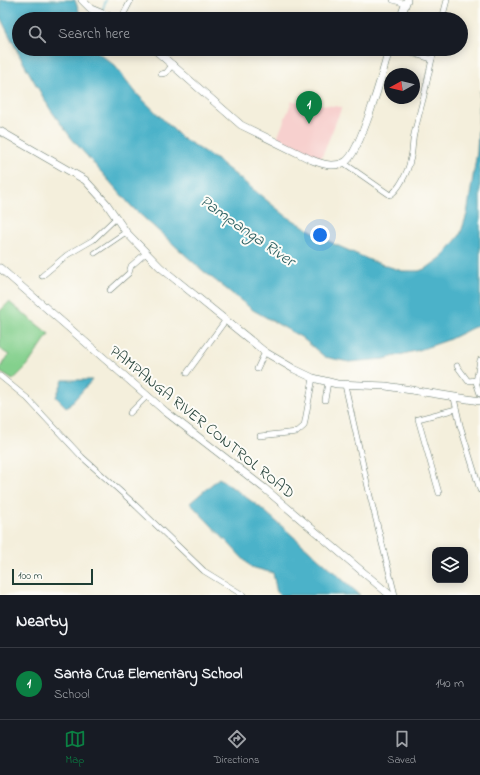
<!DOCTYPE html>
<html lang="en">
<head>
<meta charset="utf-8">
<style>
  body { margin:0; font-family:"Indie Flower",sans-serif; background:#20242c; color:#f1f3f6 }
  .controls { position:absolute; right:12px; bottom:12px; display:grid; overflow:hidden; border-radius:8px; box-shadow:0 2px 10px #0003 }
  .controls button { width:36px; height:36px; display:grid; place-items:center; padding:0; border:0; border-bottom:1px solid #363941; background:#171b24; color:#f1f3f6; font:20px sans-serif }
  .compass { position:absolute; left:384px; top:68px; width:36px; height:36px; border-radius:50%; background:#171b24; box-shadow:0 2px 10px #0003; rotate:262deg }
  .scale { position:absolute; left:12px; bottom:10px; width:81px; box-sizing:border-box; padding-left:4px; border:2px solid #1f3d34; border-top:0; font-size:11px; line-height:14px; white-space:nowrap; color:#1f3d34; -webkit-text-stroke:3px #fdfcf7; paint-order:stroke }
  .you { position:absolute; left:320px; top:235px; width:14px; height:14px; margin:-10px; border:3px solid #fff; border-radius:50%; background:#1a73e8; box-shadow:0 0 0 6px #1a73e833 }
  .badge { display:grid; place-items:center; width:26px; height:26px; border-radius:50%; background:#0b8043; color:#fff; font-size:13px; font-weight:700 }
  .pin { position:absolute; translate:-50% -33px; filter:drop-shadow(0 1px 2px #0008) }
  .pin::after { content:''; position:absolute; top:21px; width:14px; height:12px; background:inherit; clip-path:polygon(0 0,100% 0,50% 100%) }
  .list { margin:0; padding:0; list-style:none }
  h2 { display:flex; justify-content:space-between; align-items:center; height:52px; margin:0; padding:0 16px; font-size:17px }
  h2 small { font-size:13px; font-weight:400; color:#9ea1a6 }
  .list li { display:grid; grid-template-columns:26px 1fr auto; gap:12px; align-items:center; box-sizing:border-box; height:72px; padding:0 16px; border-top:1px solid #363941 }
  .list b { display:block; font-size:15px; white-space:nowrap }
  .list p { margin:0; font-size:13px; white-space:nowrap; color:#9ea1a6 }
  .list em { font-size:13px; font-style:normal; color:#9ea1a6 }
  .icon { flex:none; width:22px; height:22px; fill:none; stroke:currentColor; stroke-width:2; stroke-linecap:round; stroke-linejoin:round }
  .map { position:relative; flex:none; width:480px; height:595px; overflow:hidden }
  .search { position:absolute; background:#171b24; box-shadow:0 2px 10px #0003; left:12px; right:12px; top:12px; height:44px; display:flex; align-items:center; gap:10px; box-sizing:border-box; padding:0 14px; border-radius:22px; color:#9ea1a6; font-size:15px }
  .sheet { height:124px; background:#171b24 }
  nav { display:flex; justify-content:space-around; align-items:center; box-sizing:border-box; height:56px; border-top:1px solid #363941; background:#171b24; font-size:11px; color:#9ea1a6 }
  nav a { display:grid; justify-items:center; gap:2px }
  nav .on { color:#0b8043 }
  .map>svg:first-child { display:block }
  .built { fill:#f7d0ce }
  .green { fill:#84d08d; stroke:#528660 }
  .water { fill:#4bb2c9; stroke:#35787e }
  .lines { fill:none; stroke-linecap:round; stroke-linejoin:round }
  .stream { stroke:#4bb2c9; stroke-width:1.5 }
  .street-casing { stroke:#6a7b6f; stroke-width:6 }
  .secondary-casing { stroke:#6a7b6f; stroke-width:8 }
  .street { stroke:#fff; stroke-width:5 }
  .secondary { stroke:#fff; stroke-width:7 }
  .labels { text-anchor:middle; stroke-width:4; stroke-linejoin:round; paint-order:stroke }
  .street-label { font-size:16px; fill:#1f3d34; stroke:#fdfcf7 }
  .water-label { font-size:17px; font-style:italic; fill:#2c6061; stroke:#fdfcf7 }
</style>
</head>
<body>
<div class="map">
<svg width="480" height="595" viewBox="0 0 480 595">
  <rect width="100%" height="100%" fill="#fdfcf7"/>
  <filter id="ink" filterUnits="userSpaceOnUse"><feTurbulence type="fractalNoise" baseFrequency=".025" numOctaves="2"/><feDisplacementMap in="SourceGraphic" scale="8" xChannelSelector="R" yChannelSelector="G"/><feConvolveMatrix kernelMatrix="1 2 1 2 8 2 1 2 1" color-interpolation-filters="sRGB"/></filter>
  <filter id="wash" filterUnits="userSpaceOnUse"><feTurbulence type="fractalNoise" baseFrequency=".012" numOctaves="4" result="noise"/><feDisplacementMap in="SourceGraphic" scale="16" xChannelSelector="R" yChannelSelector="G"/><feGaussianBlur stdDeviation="0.9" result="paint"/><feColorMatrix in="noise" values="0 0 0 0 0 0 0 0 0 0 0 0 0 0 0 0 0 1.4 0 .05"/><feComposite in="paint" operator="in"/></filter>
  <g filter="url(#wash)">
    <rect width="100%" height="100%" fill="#f4efdc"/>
    <path class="built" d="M292,101l50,6 -22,54 -44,-20z"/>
    <path class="green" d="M9,302l40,32 -22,32 -14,14 -13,-8v-4l9,-13 -9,-6v-38z"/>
    <g class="water">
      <path d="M0,0h75l7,19h-63v30h75l21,17 22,28 44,43 36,23 69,56 48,28 38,17 30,10h17l8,-3 15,-11 18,-22 7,-21 10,-62 3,-61v233l-32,16 -29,10 -35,9 -35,3 -24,-5 -24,-20 -48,-27 -51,-40 -69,-62 -61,-69 -22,-30 -27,-47 -23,-45z"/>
      <path d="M63,380h29l-25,28 -11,-11z"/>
      <path d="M219,478l42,30 99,87h-80l-3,-2 -4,-20 -22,-6 -61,-64z"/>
    </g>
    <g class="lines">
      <g class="stream">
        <path d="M102,11l4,-11"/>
        <path d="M100,19l1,-4"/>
      </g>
    </g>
  </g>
  <g filter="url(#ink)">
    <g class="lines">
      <g class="street-casing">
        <g id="street">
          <path d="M393,0l13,4"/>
          <path d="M121,19l10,-19"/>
          <path d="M442,19l5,-19"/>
          <path d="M432,59l3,-10"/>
          <path d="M161,74l5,-1 7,-9"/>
          <path d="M344,163l46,32c9,-5 18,-24 20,-34 3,-9 2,-18 4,-27 7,-25 13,-50 18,-75l-34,-10"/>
          <path d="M95,253l31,-21"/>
          <path d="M42,276l25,-21 26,-15 23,-22"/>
          <path d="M110,290l19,-17 2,-7 15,-13"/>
          <path d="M480,360l-4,22 4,12"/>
          <path d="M457,366l11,15 9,-1"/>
          <path d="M257,369l8,-17"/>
          <path d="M187,373l38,-52"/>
          <path d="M0,376l27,22 55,59 48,43 74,71 39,24"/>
          <path d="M345,385l25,111 25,99"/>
          <path d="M454,398l6,27 20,65"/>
          <path d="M325,400l3,-18"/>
          <path d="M130,413l17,-17"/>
          <path d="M260,436l37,-4 7,-6 9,-48"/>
          <path d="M439,493l-21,-74 38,-10"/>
        </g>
      </g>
      <g class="secondary-casing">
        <g id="secondary">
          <path d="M82,0l9,9 24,10"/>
          <path d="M400,19l7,-19"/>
          <path d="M154,49l87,76 71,35c10,4 22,8 33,2 15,-8 39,-93 44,-113"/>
          <path d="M0,131l85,49 21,23 20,29 34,35 105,85 29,17 19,9 24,6 49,2 94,15"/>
          <path d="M0,268l166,144 98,76 126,107"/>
        </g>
      </g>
      <use href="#street" class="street"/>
      <use href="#secondary" class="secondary"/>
    </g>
  </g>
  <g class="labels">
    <g class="street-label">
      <text transform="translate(203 421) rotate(39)" y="6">PAMPANGA RIVER CONTROL ROAD</text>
    </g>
    <g class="water-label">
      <text transform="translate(248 230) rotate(35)" y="6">Pampanga River</text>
    </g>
  </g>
</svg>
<div class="controls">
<button><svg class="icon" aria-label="layers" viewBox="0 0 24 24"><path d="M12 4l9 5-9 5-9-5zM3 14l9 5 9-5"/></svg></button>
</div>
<svg class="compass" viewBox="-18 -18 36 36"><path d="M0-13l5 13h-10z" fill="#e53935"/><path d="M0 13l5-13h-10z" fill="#9ea1a6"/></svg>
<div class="scale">100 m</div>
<div class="you"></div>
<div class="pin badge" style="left:309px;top:124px">1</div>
<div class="search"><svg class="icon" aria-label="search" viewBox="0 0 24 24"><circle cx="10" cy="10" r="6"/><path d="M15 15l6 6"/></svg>Search here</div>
</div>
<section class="sheet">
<h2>Nearby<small></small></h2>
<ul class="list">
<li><span class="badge">1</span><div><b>Santa Cruz Elementary School</b><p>School</p></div><em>140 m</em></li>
</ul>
</section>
<nav>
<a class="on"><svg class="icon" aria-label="map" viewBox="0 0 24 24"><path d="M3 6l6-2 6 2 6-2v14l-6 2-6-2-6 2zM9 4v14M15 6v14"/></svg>Map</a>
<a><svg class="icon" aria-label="directions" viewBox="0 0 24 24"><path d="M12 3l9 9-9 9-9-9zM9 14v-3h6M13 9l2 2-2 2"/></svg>Directions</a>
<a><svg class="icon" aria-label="saved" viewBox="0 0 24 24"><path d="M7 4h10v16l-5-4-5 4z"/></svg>Saved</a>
</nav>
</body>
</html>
